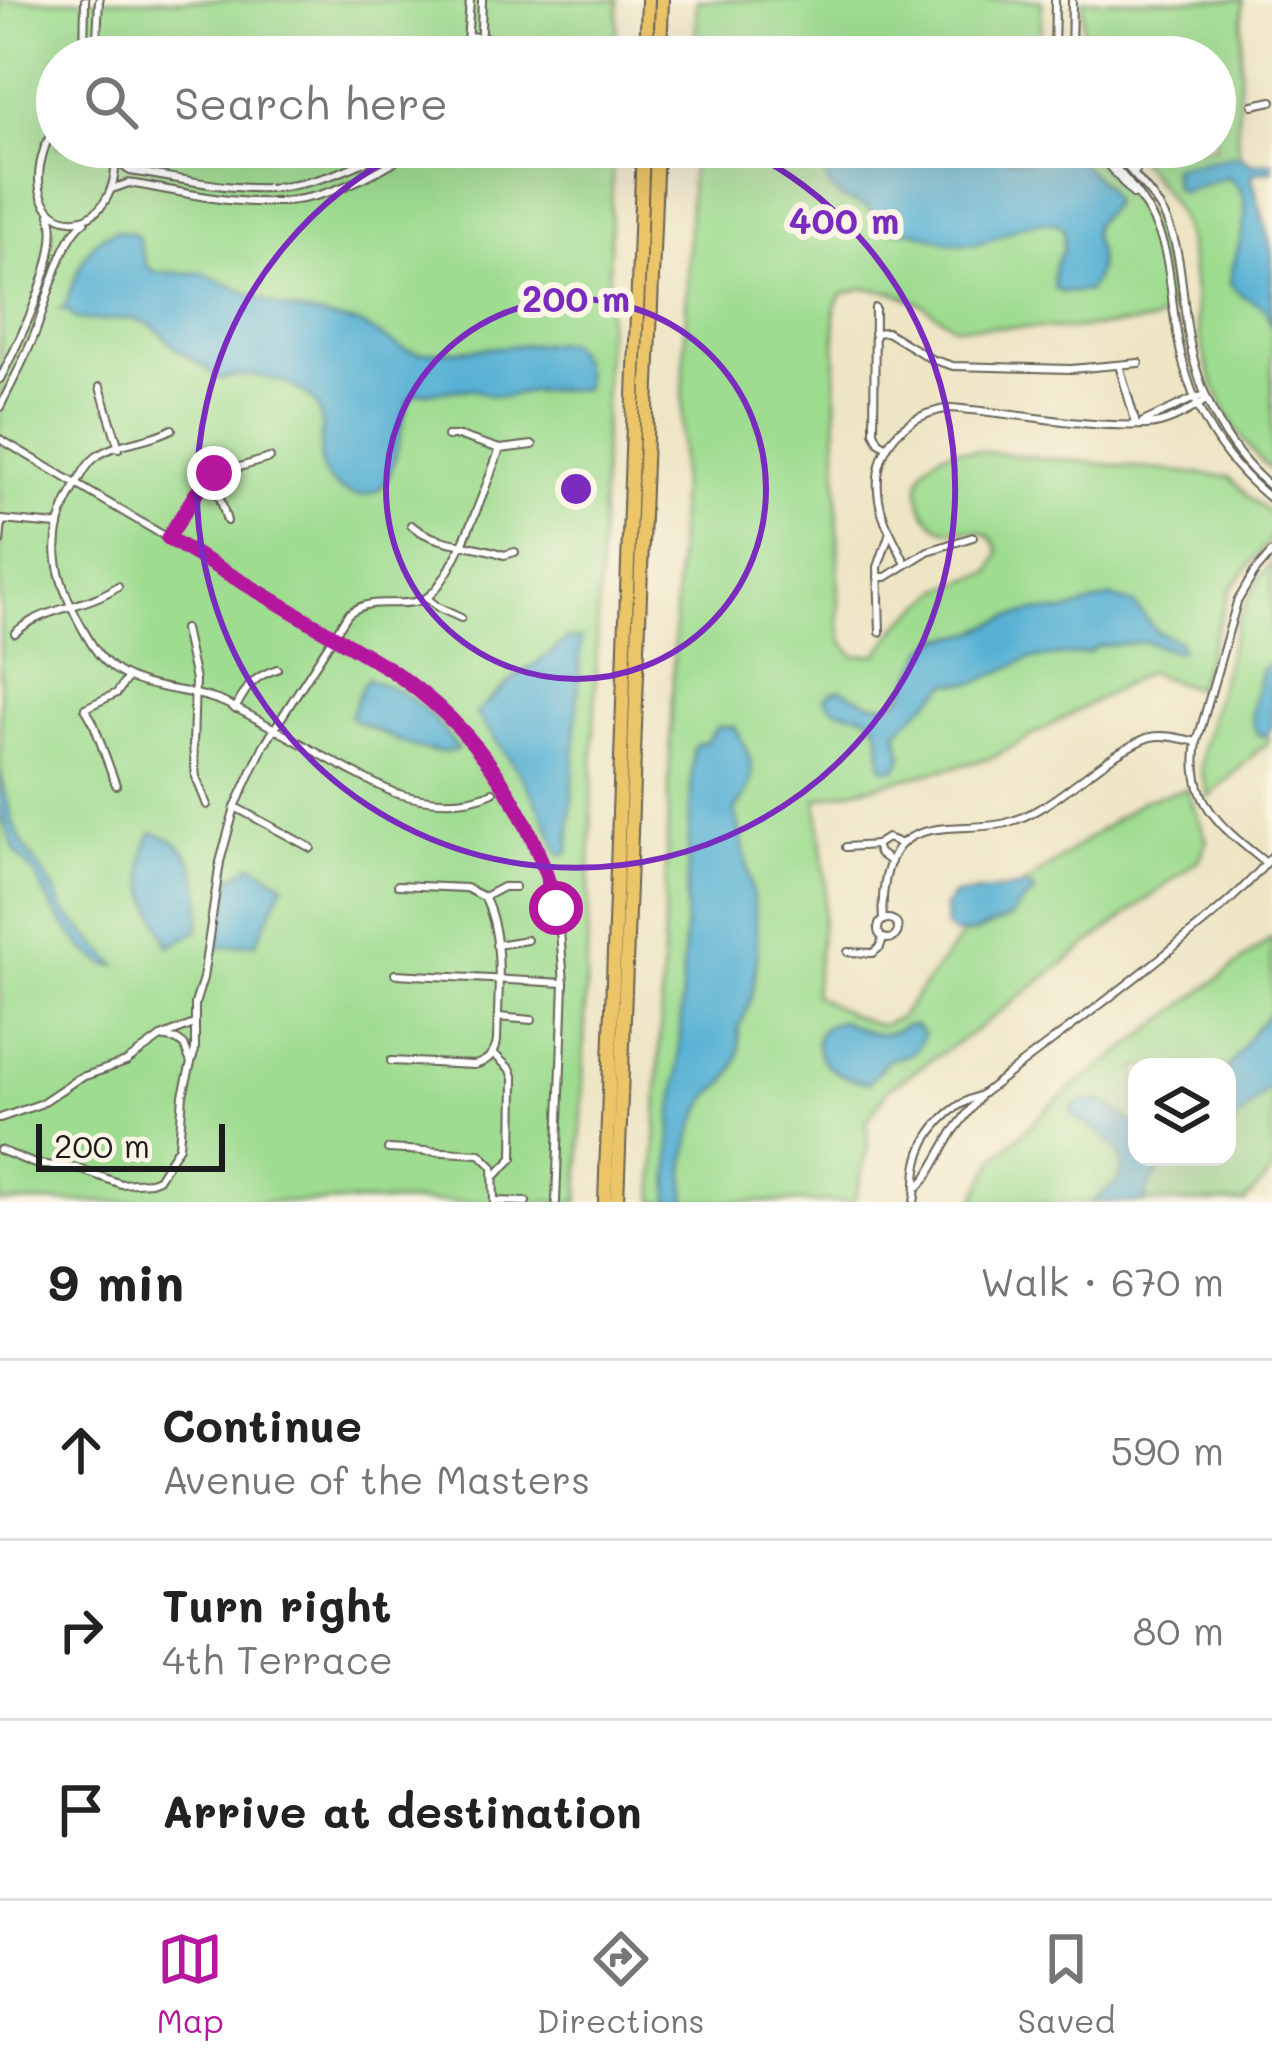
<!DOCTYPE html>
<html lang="en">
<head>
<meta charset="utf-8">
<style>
  body { margin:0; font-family:Mali,sans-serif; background:#f2f2f2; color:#222 }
  .controls { position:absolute; right:36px; bottom:36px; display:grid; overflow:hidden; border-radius:24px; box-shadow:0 12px 48px #0002 }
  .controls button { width:108px; height:108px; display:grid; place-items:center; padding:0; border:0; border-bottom:3px solid #e0e0e0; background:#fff; color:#222; font:60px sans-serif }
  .scale { position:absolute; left:36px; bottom:30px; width:189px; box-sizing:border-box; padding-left:12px; border:6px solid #1c1c1c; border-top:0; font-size:33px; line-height:42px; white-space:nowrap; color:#1c1c1c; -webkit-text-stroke:9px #fcf5e5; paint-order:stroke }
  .stop { position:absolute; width:36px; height:36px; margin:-27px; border:9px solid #b5179e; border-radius:50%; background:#fff }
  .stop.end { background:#b5179e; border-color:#fff; box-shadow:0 3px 12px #0008 }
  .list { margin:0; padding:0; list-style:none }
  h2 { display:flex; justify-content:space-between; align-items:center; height:156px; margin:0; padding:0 48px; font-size:51px }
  h2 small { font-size:39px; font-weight:400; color:#767676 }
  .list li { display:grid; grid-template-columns:78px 1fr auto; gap:36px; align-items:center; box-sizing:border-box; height:180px; padding:0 48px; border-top:3px solid #e0e0e0 }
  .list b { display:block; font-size:45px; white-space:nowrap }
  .list p { margin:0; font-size:39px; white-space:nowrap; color:#767676 }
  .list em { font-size:39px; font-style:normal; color:#767676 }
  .icon { flex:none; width:66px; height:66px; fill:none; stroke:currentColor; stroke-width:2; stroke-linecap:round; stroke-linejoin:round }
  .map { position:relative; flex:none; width:1272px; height:1202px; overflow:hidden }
  .search { position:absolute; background:#fff; box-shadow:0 12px 48px #0002; left:36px; right:36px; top:36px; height:132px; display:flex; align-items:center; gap:30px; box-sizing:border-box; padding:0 42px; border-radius:66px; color:#767676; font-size:45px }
  .sheet { height:696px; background:#fff }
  nav { display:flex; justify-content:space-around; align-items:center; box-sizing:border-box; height:168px; border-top:3px solid #e0e0e0; background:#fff; font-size:33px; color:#767676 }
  nav a { display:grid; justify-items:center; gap:6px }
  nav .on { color:#b5179e }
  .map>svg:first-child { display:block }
  .green { fill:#9edc90; stroke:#5d7c56; stroke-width:3; fill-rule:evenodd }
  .water { fill:#56b1d4; stroke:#396678; stroke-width:3 }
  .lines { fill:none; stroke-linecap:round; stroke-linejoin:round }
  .street-casing { stroke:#666257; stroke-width:10 }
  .highway-casing { stroke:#666257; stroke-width:16 }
  .street { stroke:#fff; stroke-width:6 }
  .highway { stroke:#edc569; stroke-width:12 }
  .route { stroke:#b5179e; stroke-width:15 }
  .ring { fill:none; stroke:#7b2cbf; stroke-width:6 }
  .centre { fill:#7b2cbf; stroke:#fcf5e5; stroke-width:6 }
  .ring-label { font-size:36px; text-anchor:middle; font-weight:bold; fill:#7b2cbf; stroke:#fcf5e5; stroke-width:12; stroke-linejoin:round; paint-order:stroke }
</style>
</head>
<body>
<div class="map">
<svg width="1272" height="1202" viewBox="0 0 1272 1202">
  <rect width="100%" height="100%" fill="#fcf5e5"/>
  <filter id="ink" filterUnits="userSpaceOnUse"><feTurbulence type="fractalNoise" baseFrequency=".00833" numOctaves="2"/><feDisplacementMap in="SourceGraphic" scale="24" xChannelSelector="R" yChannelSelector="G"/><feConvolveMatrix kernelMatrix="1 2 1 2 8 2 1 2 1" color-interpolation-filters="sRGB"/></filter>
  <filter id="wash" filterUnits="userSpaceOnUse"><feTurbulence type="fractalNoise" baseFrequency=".004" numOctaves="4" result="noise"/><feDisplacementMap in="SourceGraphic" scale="48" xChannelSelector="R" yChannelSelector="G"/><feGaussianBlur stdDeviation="2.7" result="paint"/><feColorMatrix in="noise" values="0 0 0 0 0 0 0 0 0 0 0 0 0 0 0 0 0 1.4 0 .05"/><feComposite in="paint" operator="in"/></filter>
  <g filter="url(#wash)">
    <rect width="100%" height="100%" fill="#eee5c5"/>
    <g class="green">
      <path d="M0,0h618l-2,57h-559v90h556l-34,1055h-579z"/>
      <path d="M697,0h345l-2,48 4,9h-349z"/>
      <path d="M1083,0h160l-6,143 35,146v182c-41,-35 -66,-94 -74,-146 -6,-36 -4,-77 -20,-110 -12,-24 -32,-46 -49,-68h86v-90h-132z"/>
      <path d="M692,147h391c27,30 61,59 76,98 7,21 9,43 11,65l-17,12 -85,7 -114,-3 -32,-22 -28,-12 -30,-4 -22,6 -7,12 4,315 4,21 12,14 23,-2 22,-30 42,-35 49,-17 8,-19c-3,-10 -8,-18 -18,-21 -13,-4 -26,2 -39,-4 -25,-12 -31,-48 -12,-67 8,-7 16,-9 27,-12l272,28 20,20 23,19v21l-42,53 -34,99 -49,-17 -155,86 -175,41 9,86 -12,110 37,20 29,11 19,-8 76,-99 168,-119 44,-11 20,52 -7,18 -224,171 -87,58 -22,33 1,26 -14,55h-200z"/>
      <path d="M1272,562v129l-4,14v36l-59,56 -8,-27 2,-24 34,-123 21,-43z"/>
      <path d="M1272,938v234l-27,30h-272l22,-43 56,-54zM1137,1067h90v90h-90z"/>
    </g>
    <g class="water">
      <path d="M830,147h135l16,7 46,7 43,-9 35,35 8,14c-4,11 -13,13 -18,23 -9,17 17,32 -7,67l-25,2 -8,-4c-3,-12 -1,-29 8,-38l1,-21 -6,-6c-42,-7 -47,14 -83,20 -21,3 -38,-6 -57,-11 -10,-3 -20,-2 -30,-3 -8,-6 -12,-15 -19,-21 -8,-6 -19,-7 -27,-11 -20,-12 -21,-33 -12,-51z"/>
      <path d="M1240,155l12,9 20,-2v9l-17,1 -3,5 20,74v77l-7,-20 -25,-14 -10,-11c2,-32 35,-83 -3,-106l-45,15 -9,-5 1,-9 -3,-6 3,-6z"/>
      <path d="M116,230l16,3 6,4 6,21 4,9 8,5 46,1 80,35 78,16 44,25 16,4 146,-11c13,9 21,30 18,47l-51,2 -29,6 -12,-1 -20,-7 -59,5c-17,25 -12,89 -41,99 -9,3 -19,3 -27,-1 -50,-25 -3,-69 -37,-96 -19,-14 -45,-23 -69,-20 -3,0 -16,3 -19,3 -5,-2 -10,-8 -14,-11 -8,-5 -16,-9 -24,-15 -13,-10 -27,-30 -44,-33 -20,-4 -40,4 -64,-2l-4,-6 -10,-3 5,-3c11,-28 19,-67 51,-76z"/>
      <path d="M1111,597l23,7 23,28 22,9 2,9 -7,1 -29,-9 -45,4 -12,7 -59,6 -53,24h-27l-52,48 6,25 -7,13 -12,-1 -2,-3c-3,-12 1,-30 -6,-41 -11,-18 -37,-3 -51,-26l6,-6 10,-3 29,14 21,1 12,-9 22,-45 16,-12 29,-4 40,-17 25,-6 28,1z"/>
      <path d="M568,638l13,1 -12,212 -5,4 -5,-1c-20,-59 -46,-92 -83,-140 14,-13 28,-29 44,-40 17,-12 33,-20 48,-36z"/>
      <path d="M1272,663v64l-5,7 -7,2c-18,-19 -1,-43 1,-66z"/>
      <path d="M368,678c9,7 17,6 27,11 25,12 47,39 63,60 -28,12 -75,-16 -103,-28l-5,-5c6,-13 8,-27 18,-38z"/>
      <path d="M717,727h18c19,35 26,51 0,83 14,63 40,159 3,218 4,23 -1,44 -19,60 -10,9 -6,2 -13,13 -17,30 -25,67 -19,101h-18l3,-84 6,-42 15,-326 3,-6 10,-2z"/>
      <path d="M0,770l12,51 12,25 30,43 9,21 54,55h-11l-22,-16 -29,-36 -21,-40 -19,-22 -15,-38z"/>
      <path d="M152,833c45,7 54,59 46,97l-29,17c-14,-39 -40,-72 -17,-114z"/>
      <path d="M253,864l31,20 -28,59 -40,5 6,-18 6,-47 4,-6z"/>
      <path d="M1024,887l9,1 1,6 -13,9 -11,15 -37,15 -18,1 -9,-6 -1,-21 9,-12z"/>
      <path d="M1272,1011v74l-45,46v-61l26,-39z"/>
      <path d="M841,1021c19,7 33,19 53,10 19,-8 1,-5 21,-6l9,10c-11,25 -16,18 -37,26l-18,22c-13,-3 -27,-6 -37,-14 -23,-16 -20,-44 9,-48z"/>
      <path d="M1098,1100l13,6 26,21v30h54l-26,7 -18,26 -1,12h-54l26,-21 5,-15c-8,-29 -29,-35 -51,-51v-7l9,-6z"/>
    </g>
  </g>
  <g filter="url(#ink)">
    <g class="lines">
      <g class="street-casing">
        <g id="street">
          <path d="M469,36l35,4 93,3"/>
          <path d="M84,57l1,-57"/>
          <path d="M96,57l3,-57"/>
          <path d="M466,57l4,-57"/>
          <path d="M480,57l2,-57"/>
          <path d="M1054,57l1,-57"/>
          <path d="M1071,57l1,-57"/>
          <path d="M1253,105l19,-4"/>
          <path d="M57,124c-4,8 -11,17 -13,26 -29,89 80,99 71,-3"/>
          <path d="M1096,147c23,24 48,50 61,81 14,31 13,66 19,99 11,73 39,127 96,173"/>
          <path d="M1111,147c20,28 47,48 59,81 11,28 12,62 16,91 8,64 35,127 86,169"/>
          <path d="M1117,147l19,24"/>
          <path d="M1095,150l38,44"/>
          <path d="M116,161l14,10c49,7 111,23 159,15 38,-6 71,-21 105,-39"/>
          <path d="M112,189l17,-6c51,8 107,24 159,18 45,-4 93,-30 130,-54"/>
          <path d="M875,308l-1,124 5,10 8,5"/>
          <path d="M874,333l13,-1 44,27 22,7 118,3 68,-6"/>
          <path d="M1119,365l17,59"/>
          <path d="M0,379c18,-35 64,-128 50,-165"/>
          <path d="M100,387l19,61"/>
          <path d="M0,407c12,-24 24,-47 34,-71 13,-32 25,-95 51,-115"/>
          <path d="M1143,422l47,-22 15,-5"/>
          <path d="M172,429c-23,13 -55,12 -76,28 -10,7 -15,20 -21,30 -30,50 -21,88 5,137 9,16 17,32 33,44 32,24 76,19 112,35 58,27 111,64 170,90 31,9 68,13 98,-1"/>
          <path d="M447,436h13l40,13 33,-4"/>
          <path d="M0,439l388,229 63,49 42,49 26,42 15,32 16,45 10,46 4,52 -8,219"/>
          <path d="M213,474l14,47"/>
          <path d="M411,525c27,22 63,18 93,30l11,-3"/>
          <path d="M890,532l16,32"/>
          <path d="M168,538l41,-62 61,-18"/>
          <path d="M0,542l2,-22 55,5"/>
          <path d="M878,577h8l42,-26 45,-14"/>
          <path d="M427,598l12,10 22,10"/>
          <path d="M184,629l11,51 -2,67 3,30 11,28"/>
          <path d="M880,632l-2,-65 12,-35c-29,-57 -6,-115 61,-124 65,5 131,20 196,17 19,-1 44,-15 59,-25"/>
          <path d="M15,633c29,-27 71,-24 103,-47"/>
          <path d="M235,709c12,-22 17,-32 42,-40"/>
          <path d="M116,785l-23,-63 -8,-14 32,-15 11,-16"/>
          <path d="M235,807l76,41"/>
          <path d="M846,847l30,-2"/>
          <path d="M891,862l-12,-9 -3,-8 11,-7 15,6"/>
          <path d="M1266,863c-43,-35 -79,-59 -69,-121l40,-140 17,-29 18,-21"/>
          <path d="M398,885l68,3 18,9"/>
          <path d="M484,897l19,-10h12"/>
          <circle cx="888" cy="929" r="10"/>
          <path d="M883,920c-2,-23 2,-63 22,-79 26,-20 70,-10 101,-18 45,-12 79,-52 119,-74 8,-4 16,-10 26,-12 14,-3 32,2 46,5"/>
          <path d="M496,945l31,-5"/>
          <path d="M848,952l25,1 7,-6 3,-9"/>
          <path d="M395,974l169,9"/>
          <path d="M498,1017l34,3"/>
          <path d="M493,1053l18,17 3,9 -1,79 -18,18"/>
          <path d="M391,1061l83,4c13,-3 21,-10 23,-24 1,-43 8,-106 -13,-144"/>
          <path d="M191,1063l4,-13v-46l8,-26 17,-116 15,-55 29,-62 84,-131c24,-19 48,-5 74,-14 30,-11 65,-119 78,-151"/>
          <path d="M0,1118l40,-14 39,-26 47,-16 35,-25 33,-13"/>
          <path d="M388,1149l92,5 13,13 1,35"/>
          <path d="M0,1150l35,14 42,4 44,16 29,-2 8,-3 21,-33 4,-51 8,-32 -7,-18 -7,-5 -16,-3"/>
          <path d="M919,1186l8,-9 26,-45 26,-34"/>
          <path d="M494,1201l32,1"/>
          <path d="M914,1202c3,-13 1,-25 4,-38 6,-32 32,-59 63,-69 64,-50 131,-97 194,-149 35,-28 69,-55 97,-90"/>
        </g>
      </g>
      <g class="highway-casing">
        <g id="highway">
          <path d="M646,57l2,-57"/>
          <path d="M660,57l2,-57"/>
          <path d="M605,1202l38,-1055"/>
          <path d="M617,1202l40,-1055"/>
        </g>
      </g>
      <use href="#street" class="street"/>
      <use href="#highway" class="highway"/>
    </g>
  </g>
  <g class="lines" filter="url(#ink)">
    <path class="route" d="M214,473l-12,11 -34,54 220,130c87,58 142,138 168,240"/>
  </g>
  <g class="ring">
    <circle cx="576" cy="489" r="190"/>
    <path d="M742 148A379 379 0 1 1 410 148"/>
  </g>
  <circle cx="576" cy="489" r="18" class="centre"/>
  <g class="ring-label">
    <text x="844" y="234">400 m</text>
    <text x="576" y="312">200 m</text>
  </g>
</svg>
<div class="controls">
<button><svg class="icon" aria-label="layers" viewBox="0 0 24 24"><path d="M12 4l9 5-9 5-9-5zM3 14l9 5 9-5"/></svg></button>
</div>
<div class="scale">200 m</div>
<div class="stop" style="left:556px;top:908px"></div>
<div class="stop end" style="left:214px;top:473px"></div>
<div class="search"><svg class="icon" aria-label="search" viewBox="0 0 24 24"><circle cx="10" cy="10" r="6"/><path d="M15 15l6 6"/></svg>Search here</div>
</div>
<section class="sheet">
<h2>9 min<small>Walk · 670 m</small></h2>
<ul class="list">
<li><svg class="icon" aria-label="ahead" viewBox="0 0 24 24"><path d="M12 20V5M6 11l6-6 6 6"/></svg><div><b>Continue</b><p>Avenue of the Masters</p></div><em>590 m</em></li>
<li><svg class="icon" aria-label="right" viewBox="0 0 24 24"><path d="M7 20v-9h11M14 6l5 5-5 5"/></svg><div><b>Turn right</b><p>4th Terrace</p></div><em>80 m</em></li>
<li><svg class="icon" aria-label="arrive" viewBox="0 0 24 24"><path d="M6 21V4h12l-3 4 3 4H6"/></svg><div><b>Arrive at destination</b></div></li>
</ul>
</section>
<nav>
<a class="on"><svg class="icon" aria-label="map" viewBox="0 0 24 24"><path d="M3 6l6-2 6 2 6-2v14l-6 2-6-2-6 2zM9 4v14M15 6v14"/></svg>Map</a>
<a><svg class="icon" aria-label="directions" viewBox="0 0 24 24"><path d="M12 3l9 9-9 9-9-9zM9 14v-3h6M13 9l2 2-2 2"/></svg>Directions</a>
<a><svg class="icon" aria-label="saved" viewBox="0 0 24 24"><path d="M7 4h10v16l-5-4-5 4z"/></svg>Saved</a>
</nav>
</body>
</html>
